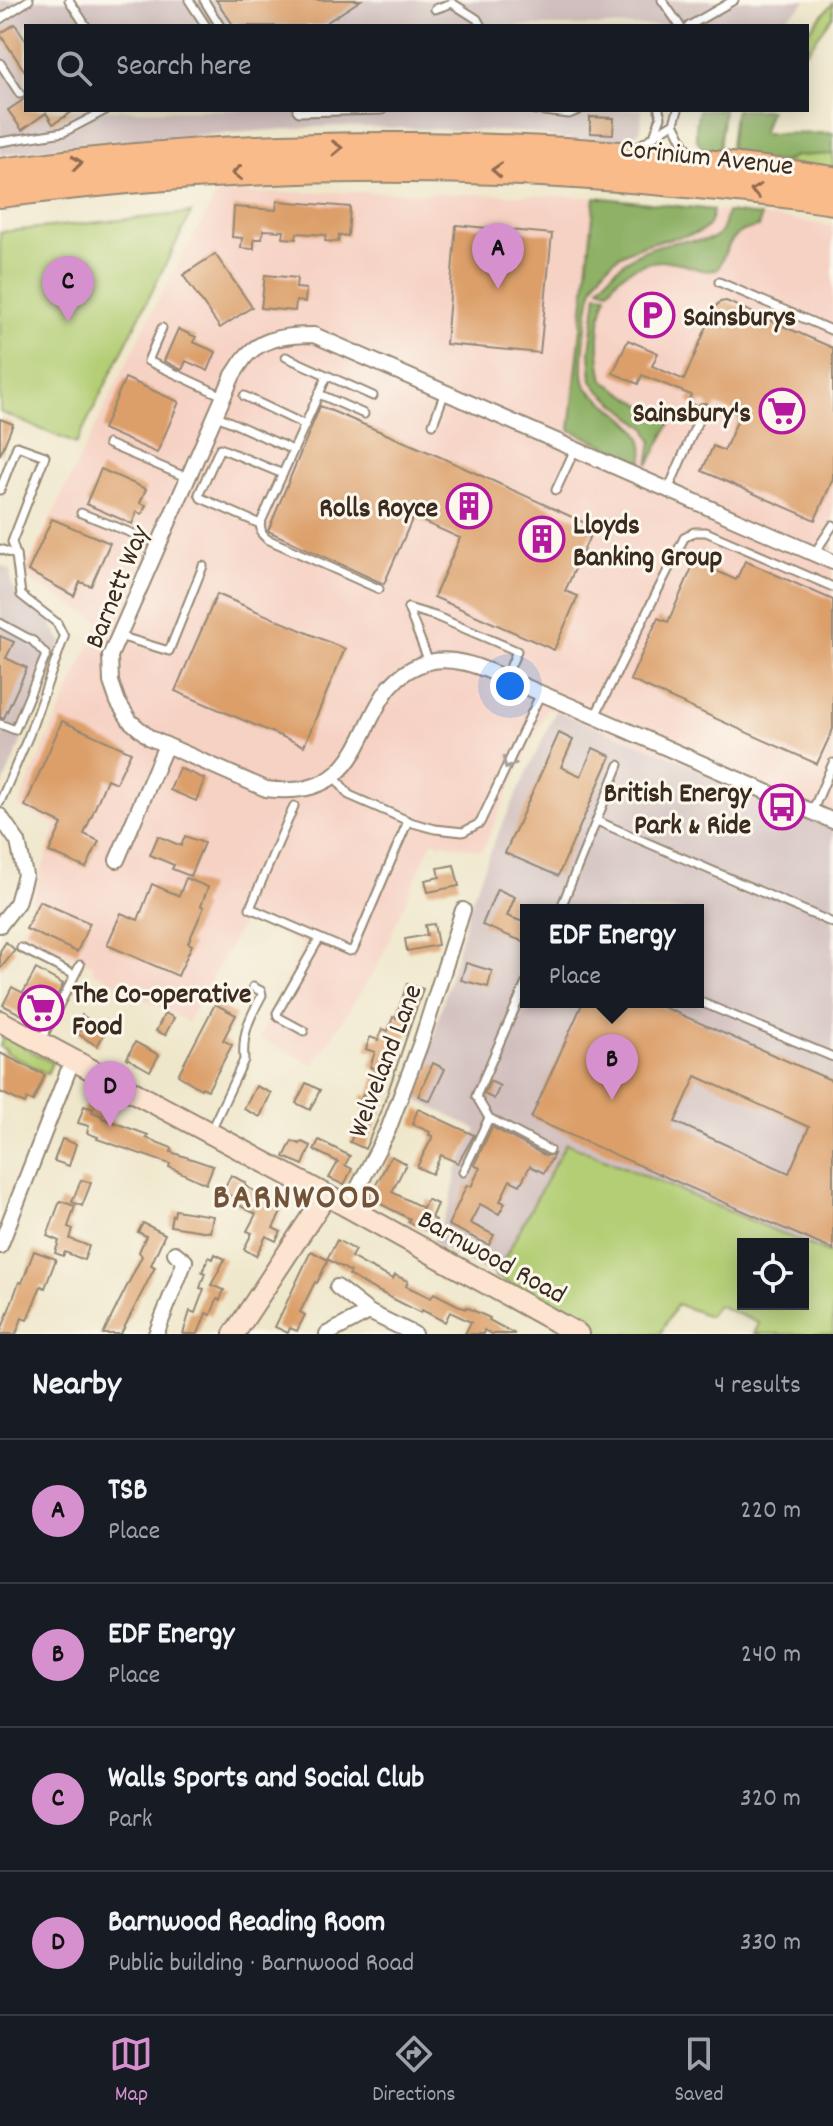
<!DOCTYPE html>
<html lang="en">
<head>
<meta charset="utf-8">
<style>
  body { margin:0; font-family:Dekko,sans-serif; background:#20242c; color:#f1f3f6 }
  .controls { position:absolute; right:24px; bottom:24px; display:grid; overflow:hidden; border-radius:0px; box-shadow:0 4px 20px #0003 }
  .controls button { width:72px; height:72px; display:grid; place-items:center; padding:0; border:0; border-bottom:2px solid #363941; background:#171b24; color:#f1f3f6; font:40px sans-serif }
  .you { position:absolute; left:510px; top:686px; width:28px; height:28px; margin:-20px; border:6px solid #fff; border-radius:50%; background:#1a73e8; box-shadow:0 0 0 12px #1a73e833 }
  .badge { display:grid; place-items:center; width:52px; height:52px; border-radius:50%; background:#d690ce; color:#111; font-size:26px; font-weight:700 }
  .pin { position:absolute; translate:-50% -66px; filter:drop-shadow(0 2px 4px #0008) }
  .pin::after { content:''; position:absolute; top:42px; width:28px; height:24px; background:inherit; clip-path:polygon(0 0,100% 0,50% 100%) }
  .popup { position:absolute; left:520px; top:904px; width:184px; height:104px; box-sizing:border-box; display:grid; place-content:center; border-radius:0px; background:#171b24; filter:drop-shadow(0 2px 6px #0005); font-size:26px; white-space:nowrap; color:#9ea1a6 }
  .popup b { font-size:30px; color:#f1f3f6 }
  .popup::after { content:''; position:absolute; left:50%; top:100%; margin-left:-16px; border:16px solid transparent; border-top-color:#171b24 }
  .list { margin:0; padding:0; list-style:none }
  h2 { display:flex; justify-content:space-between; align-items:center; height:104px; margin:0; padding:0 32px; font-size:34px }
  h2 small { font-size:26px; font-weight:400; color:#9ea1a6 }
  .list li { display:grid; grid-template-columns:52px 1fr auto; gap:24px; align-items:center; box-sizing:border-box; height:144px; padding:0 32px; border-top:2px solid #363941 }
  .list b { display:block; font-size:30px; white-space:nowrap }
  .list p { margin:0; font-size:26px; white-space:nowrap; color:#9ea1a6 }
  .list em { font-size:26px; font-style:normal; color:#9ea1a6 }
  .icon { flex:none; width:44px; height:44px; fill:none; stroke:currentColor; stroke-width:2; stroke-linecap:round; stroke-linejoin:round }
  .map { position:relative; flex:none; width:833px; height:1334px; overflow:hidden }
  .search { position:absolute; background:#171b24; box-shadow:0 4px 20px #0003; left:24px; right:24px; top:24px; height:88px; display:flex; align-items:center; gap:20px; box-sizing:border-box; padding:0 28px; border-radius:0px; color:#9ea1a6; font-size:30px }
  .sheet { height:680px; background:#171b24 }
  nav { display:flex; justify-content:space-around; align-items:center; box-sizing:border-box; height:112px; border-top:2px solid #363941; background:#171b24; font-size:22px; color:#9ea1a6 }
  nav a { display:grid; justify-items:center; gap:4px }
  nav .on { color:#d690ce }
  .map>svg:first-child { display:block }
  .built { fill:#f6d2c4 }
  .industrial { fill:#d1bfbe; fill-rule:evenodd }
  .green { fill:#b3ce75; stroke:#777c4a; stroke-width:2; fill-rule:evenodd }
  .forest { fill:#8eb166; stroke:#646e42; stroke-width:2 }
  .building { fill:#dc9f69; fill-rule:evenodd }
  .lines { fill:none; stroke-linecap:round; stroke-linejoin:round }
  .lane-casing { stroke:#958874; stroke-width:11 }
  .street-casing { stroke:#958874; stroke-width:18 }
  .secondary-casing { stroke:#958874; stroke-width:24 }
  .highway-casing { stroke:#958874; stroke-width:30 }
  .lane { stroke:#fff; stroke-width:7 }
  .street { stroke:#fff; stroke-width:14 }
  .secondary { stroke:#fde4d1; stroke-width:20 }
  .highway { stroke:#fabb8b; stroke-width:26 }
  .oneway { stroke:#916b4f }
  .oneway2 { stroke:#a79f9a }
  .labels { text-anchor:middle; stroke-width:6; stroke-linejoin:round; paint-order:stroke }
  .street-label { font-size:28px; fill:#3b2a1e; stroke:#fbf7ec }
  .poi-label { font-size:28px; font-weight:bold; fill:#3b2a1e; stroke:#fbf7ec; text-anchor:start }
  .district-label { font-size:36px; font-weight:bold; letter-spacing:2px; fill:#735338; stroke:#fbf7ec }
</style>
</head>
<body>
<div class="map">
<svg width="833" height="1334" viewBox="0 0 833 1334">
  <rect width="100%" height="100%" fill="#fbf7ec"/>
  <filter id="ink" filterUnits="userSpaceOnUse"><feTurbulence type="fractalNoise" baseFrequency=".0125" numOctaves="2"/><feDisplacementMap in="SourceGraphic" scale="16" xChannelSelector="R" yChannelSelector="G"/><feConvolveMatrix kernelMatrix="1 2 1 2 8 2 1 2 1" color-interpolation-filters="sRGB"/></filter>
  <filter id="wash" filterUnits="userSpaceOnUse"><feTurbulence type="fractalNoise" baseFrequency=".006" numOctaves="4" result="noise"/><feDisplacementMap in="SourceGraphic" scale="32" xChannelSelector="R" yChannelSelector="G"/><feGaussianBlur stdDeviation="1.8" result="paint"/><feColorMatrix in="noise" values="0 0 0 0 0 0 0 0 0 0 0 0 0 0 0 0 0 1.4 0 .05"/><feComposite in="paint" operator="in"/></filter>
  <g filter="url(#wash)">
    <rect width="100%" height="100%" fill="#efe7cb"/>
    <path class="built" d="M379,192l216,5 183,21 55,8v595l-286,-113 -65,143 -50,-10 -53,122 -65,102 -55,-27 45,-93 -58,-28 -59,105 -95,-51 2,-5 -72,-34 34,-107 -38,-18 82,-186 -78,-45 131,-266 65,-117z"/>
    <g class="industrial">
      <path d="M0,0h807l-8,8 -24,18h-749v84h616l-1,20 -15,13 -71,-5 -25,-6 -197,-6 -252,17 -81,12z"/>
      <path d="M0,565l11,5v12l5,12 33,27 13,21 -61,148z"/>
      <path d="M556,711l277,110v434l-267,-112 -71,133 -63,-33 17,-36 8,-37 20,-40 -67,-34 22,-55 41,-145 22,-56zM526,910h172v92h-172z"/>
    </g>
    <g class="green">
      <path d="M833,3v13l-26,35v-19z"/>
      <path d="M833,154v19l-50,-11 11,-6z"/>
      <path d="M191,213l-115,231 -76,-32v-180z"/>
      <path d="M3,1035l49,28 -5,11 -42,-22 1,-2 -6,-3z"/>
      <path d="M566,1143l267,112v79h-79l5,-11 -42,-18 -8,11 -32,-12 -17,30h-58l-107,-58zM743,1244h60v60h-60z"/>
    </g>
    <g class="forest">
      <path d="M699,110h25l-6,48c-25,-12 -25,-22 -19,-48z"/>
      <path d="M736,110h34l-8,24 71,-1v21l-38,2 -12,6 -54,-6 4,-35z"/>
      <path d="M595,197l118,13c-1,6 -2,13 -6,17 -7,7 -20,8 -29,10 -34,6 -71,15 -85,51 -5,14 -14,84 -8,96 3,6 8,10 13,13 21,18 53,33 44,65l-72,-32z"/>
      <path d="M727,212l34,4 -2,11c-28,3 -31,19 -41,42 -15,5 -29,-4 -43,-7 -24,-4 -55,7 -66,28l-10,-3c23,-28 45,-41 81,-46 11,-1 29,2 38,-6 6,-5 7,-16 9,-23z"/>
      <path d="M597,294l10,1c-10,23 -10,60 -4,85l58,37 11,3 -24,45 4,-24 -6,-13 -47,-38 -7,-9 -2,-29z"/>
    </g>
    <g id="blocks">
      <g class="building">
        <path d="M216,0h145l-40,26h-87z"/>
        <path d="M15,24l11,17v32l-26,-39z"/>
        <path d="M26,98v12h49l-22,14 -7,-11 -24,17 -14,-20z"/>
        <path d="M590,117l24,1 -1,16 -23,-1z"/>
        <path d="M277,201l73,6 -2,29 -9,-1 -1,7 -13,-1 1,-6 -29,-2 -1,6 -13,-1 1,-7 -21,-1 -1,9h-8v10l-13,-1 1,-10 -10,-1 2,-30 42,3z"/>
        <path d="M456,225l96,9 -12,119 -94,-9z"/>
        <path d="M215,254l37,53 -32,21 -37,-53z"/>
        <path d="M265,275l32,3 -1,10 10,1 -1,13 -9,-1 -1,10 -34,-3z"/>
        <path d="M726,301l107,47v131l-18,41 -113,-49 11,-25 11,5 16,-36 -23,-10 -4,8 -4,-1v-5l-3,-4h-5l-4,3 -9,-4 3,-7 -49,-20 -4,9 -25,-11 15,-33 30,13 -6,13 32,14 31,-73 5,-5z"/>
        <path d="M178,329l18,8 -3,5 23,10 -8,19 -22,-10 -4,9 -18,-9z"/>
        <path d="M125,378l54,24 -22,51 -54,-24z"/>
        <path d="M320,406l118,50 156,71 -29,64 13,5 -24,54 -120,-53 26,-59 -47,-21 -29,67 -116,-53z"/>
        <path d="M0,419l13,5 -13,31z"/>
        <path d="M101,469l45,20 -6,14 6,2 -4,9 -5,-2 -5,12 -46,-20z"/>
        <path d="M52,519l58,24 -19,43 -11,-4 -6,14 -46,-25z"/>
        <path d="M695,561l41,19 9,-19 88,39v129l-16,35 -187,-84 28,-62 10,4z"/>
        <path d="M217,594l128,55 -41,97 -129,-55z"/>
        <path d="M0,636l14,6 -8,16 21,10 -23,50h-4z"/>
        <path d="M62,721l69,31 -15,31 -9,-4 -23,55 15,7 -13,27 -37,-16 13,-28 -37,-18z"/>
        <path d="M559,733l14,7 -12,27 20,9 12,-28 18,8 -53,120 -53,-23z"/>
        <path d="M179,768l26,11 -9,22 -26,-11z"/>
        <path d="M158,836l23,10 4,-10 19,7 -14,33 -18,-7 2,-4 -24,-10z"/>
        <path d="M454,865l5,21 -31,6 -3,-12 15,-3 -2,-9z"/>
        <path d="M186,878l22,9 -7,19 3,1 -16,36 4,2 -14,31 -71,-31 14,-32 17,7 14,-36 27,12z"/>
        <path d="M497,889l18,8 -8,19 19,7v13l-2,6 -42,-17z"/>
        <path d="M39,901l51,22 -13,29 -51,-23z"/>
        <path d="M434,924l4,21 -31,6 -2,-12 22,-4 -2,-10z"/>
        <path d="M6,942l9,8 -15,19v-18z"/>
        <path d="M466,963l26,8 -4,16 -27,-7z"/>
        <path d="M36,969l27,15 -22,41 -38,-20 9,-18 11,6z"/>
        <path d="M407,984l16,5 -42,123 -16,37 -15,-7 15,-35 -6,-2 4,-11 6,2 8,-27 -7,-2 5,-15 -9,-3 4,-12 8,3 4,-11 6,2 5,-14 3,1z"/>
        <path d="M583,1002h69l181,79v169l-302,-132zM696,1076l113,51 -20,46 -114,-51z"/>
        <path d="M215,1004l21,11 -13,25 9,5 -24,45 -6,-3 -1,2 -23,-14z"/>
        <path d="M165,1013l9,5 -9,17 -9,-4z"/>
        <path d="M82,1015l24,16 -9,15 -19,-12 4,-7 -5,-3z"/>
        <path d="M135,1042l24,13 -9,16 -23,-13z"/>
        <path d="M0,1053l45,22 -12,26 -6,-2 -2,5 -25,-12z"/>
        <path d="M433,1063l12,6 -15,32 -12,-5z"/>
        <path d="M490,1081l10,5 -6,13 -10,-5z"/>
        <path d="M306,1083l14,7 -10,20 -14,-7z"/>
        <path d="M256,1086l15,7 -11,24 -16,-8z"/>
        <path d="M84,1106l9,3 -1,3 10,4v2l46,17 -2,3 26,10 -1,4 42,14 -7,18 -37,-17 1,-3 -73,-25 1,-2 -11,-4 2,-7 -11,-3z"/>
        <path d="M418,1109l56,26 -16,28 -17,-8 -9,19 -15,-7 16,-31 -4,-1 1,-3 -18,-8z"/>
        <path d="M492,1127l54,29 8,-2 -10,19 -14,-7 -10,19 -10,-5 -10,21 5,2 -6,11 -19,-10 -10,19 24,12 -5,10 -41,-20 19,-40 4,2 9,-19 -6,-3z"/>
        <path d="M62,1139l14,5 -7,22 -15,-5z"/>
        <path d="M319,1140l31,16 -5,9 7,4 -8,16 -15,-7 9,-16 -24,-12z"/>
        <path d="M292,1141l8,3 2,-2 9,4 -8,19 -19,-8z"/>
        <path d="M391,1156l15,8 -14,28 31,16 4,-9 10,5 -6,14 5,2 -5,12 -23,-10 2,-3 -41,-21z"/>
        <path d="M231,1175l15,8 -1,3 39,21 -11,21 8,4 -5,9 -10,-5 -10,20 -12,-7 8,-16 -5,-2 9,-17 -27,-14 2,-4 -8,-5z"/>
        <path d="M81,1180l10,3 -9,23 -10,-4z"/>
        <path d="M60,1201l15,5 -7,21 5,2 -3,10 19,7 -5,14 -19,-8 -2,4 -8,-3 4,-12 -12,-5z"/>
        <path d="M175,1210l38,6 -3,16 -40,-6 2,-11 2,1z"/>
        <path d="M143,1223l22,11 -14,31 4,2 -34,67h-18l39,-78 -3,-4 7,-16 -8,-4z"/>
        <path d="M337,1240l18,10 -4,7 18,10 24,12 2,-4 13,6 -2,5 25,12 3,-5 31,16 1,-2 24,11 -1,2 26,14h-24l-7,-4 -1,4h-18l6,-12 -21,-10 -5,10 -23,-12 -1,3 -49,-25 -23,-13 2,-3 -24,-13z"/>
        <path d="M34,1251l22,8 -11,29 -4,-2 -14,34 -5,-2 -6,16h-16l19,-52 3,1z"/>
        <path d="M311,1251l17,9 -11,23 -2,-1 -15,30 5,3 -8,16 -7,-3 -2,5 -13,-6z"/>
        <path d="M215,1254l10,5 -14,26 13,5 -4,10 -3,-1 -6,16 -5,-2 -8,21h-15l7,-23 5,2 9,-24 -4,-1 5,-15 -3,-1 7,-15 4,2z"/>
      </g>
    </g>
  </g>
  <g filter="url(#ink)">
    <use href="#blocks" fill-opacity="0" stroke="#958874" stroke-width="2"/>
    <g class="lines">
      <g class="lane-casing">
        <g id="lane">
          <path d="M69,0l17,26"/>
          <path d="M189,0l17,26"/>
          <path d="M204,0l16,26"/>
          <path d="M662,0l18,26"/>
          <path d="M435,9l17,-6 25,16 4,7"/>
          <path d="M0,19l29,-19"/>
          <path d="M689,26l45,-26"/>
          <path d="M0,63l20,31"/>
          <path d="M297,110l2,2 83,-2"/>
          <path d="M535,110l34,4 10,-4"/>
          <path d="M674,123l11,22 8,11"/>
          <path d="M655,133l6,-16 -2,-7"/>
          <path d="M0,142l64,-10 42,-22"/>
          <path d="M634,148c14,-6 25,-17 40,-25l4,-13"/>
          <path d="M719,282l114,49"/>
          <path d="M162,328l-14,33 75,35"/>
          <path d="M286,357l87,39"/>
          <path d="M319,394l45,20"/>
          <path d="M244,396l61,29"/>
          <path d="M215,415l78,35"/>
          <path d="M433,424l12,-32"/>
          <path d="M108,444l80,34"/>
          <path d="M283,474l-63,-26 -21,46 2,4 59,26 67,-148"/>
          <path d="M0,490l17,-44 28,10 -33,86 4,13 5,40 36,28 7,14 -35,98 -29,67"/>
          <path d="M556,490l19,-41"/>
          <path d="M668,490l35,-81"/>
          <path d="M81,513l78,31"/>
          <path d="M260,524l2,10 5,5 112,50"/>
          <path d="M0,549l16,6"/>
          <path d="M814,554l19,-29"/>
          <path d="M408,608l27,8 82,35 -11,26"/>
          <path d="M408,608l21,54"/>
          <path d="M0,623l33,18 13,14 -31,75 -15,-6"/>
          <path d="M119,636l50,15 34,-85"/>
          <path d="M595,716l89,-178 10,-6h12l127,55"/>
          <path d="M334,776l15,19 64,28 22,6 28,3 17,-9 61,-130"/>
          <path d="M294,806l-44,102 99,43 4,-1 55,-129"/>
          <path d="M812,812l21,-49"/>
          <path d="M597,821l236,102"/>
          <path d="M560,910l59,-145"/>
          <path d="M21,948l53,27"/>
          <path d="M698,1001l135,56"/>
          <path d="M304,1031l-26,-14 -1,-4 42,-74"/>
          <path d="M41,1040l39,-75"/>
          <path d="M489,1118l60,32"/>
          <path d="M210,1132l34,-72c-2,-27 5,-41 18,-65l-1,-4 -8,-4"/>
          <path d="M463,1172l26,-54 -13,-22 50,-113"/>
        </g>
      </g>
      <g class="street-casing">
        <g id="street">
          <path d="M833,562l-519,-227c-22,0 -50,2 -66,19 -6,6 -10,14 -15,21l-123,281 1,26 7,20 12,19 20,17 116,51c119,15 81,-107 163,-127 12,-3 23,-2 36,1 15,3 30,11 45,17 28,12 56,24 84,36 79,35 159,70 239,105"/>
          <path d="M0,816l18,26 7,33 -8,28 -17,22"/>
          <path d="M117,860l49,-115"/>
          <path d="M348,1207l40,-77 32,-85 43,-135"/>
          <path d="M0,1246l72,-185"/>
          <path d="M337,1287l32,25"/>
          <path d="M156,1334l29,-73 -10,-8"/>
          <path d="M327,1334l42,-22 45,22"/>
        </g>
      </g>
      <g class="secondary-casing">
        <g id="secondary">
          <path d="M0,1021l326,174 252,139"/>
          <path d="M234,1334l92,-139"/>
        </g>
      </g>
      <g class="highway-casing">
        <g id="highway">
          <path d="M0,172c275,-37 559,-35 833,8"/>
          <path d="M0,194c220,-29 443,-33 665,-12 56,5 112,10 168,19"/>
        </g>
      </g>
      <use href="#lane" class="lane"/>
      <use href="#street" class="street"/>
      <use href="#secondary" class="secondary"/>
      <use href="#highway" class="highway"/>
    </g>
    <defs><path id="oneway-chevron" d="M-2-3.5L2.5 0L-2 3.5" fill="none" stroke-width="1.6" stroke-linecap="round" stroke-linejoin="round" transform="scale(2)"/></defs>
    <g class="oneway">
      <use href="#oneway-chevron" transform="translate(337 148) rotate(-2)"/>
      <use href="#oneway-chevron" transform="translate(77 163) rotate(-6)"/>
      <use href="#oneway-chevron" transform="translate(497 170) rotate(-177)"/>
      <use href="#oneway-chevron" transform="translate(237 173) rotate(177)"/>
      <use href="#oneway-chevron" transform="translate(756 191) rotate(-174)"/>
    </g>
    <use class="oneway2" href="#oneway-chevron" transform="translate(508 764) rotate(115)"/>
  </g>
  <defs>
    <g id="parking-ring" transform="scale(2.3)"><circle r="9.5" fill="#fbf7ec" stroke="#b5179e" stroke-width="1.5"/><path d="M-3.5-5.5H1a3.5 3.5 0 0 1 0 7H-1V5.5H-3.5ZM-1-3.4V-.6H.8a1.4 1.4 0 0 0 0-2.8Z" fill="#b5179e"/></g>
    <g id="supermarket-ring" transform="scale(2.3)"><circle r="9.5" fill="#fbf7ec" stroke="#b5179e" stroke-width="1.5"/><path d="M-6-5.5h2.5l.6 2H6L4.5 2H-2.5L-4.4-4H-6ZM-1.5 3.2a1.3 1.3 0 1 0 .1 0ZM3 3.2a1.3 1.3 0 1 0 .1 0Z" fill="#b5179e"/></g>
    <g id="building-ring" transform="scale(2.3)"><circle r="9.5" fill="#fbf7ec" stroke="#b5179e" stroke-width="1.5"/><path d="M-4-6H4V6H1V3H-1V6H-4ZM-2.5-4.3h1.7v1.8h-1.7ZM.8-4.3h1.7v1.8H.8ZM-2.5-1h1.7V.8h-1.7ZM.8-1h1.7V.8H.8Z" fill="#b5179e"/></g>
    <g id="bus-ring" transform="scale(2.3)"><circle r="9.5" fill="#fbf7ec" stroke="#b5179e" stroke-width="1.5"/><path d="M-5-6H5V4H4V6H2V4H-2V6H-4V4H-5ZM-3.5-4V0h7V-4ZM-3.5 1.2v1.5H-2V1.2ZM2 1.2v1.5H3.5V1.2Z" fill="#b5179e"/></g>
  </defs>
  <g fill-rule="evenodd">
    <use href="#parking-ring" x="652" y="315"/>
    <use href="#supermarket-ring" x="782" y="411"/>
    <use href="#building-ring" x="469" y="506"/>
    <use href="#building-ring" x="542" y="539"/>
    <use href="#bus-ring" x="782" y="807"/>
    <use href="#supermarket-ring" x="41" y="1008"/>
  </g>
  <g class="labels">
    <g class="street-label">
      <text transform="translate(707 155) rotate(6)" y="10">Corinium Avenue</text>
      <text transform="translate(115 586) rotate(-68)" y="10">Barnett Way</text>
      <text transform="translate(383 1060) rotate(-69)" y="10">Welveland Lane</text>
      <text transform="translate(493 1255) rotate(29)" y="10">Barnwood Road</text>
    </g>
    <g class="poi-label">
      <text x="683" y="325">Sainsburys</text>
      <text x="751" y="421" text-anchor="end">Sainsbury's</text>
      <text x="438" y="516" text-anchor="end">Rolls Royce</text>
      <text x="573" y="533">Lloyds<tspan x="573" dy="32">Banking Group</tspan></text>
      <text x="751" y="801" text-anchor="end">British Energy<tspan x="751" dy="32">Park &amp; Ride</tspan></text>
      <text x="72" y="1002">The Co-operative<tspan x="72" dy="32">Food</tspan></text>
    </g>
    <g class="district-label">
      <text x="297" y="1207">BARNWOOD</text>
    </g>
  </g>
</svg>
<div class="controls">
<button><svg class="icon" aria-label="locate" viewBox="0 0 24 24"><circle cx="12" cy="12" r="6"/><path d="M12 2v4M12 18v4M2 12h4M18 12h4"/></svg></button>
</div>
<div class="you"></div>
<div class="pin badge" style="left:498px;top:289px">A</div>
<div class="pin badge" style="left:612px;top:1100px">B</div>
<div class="popup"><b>EDF Energy</b>Place</div>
<div class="pin badge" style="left:68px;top:322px">C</div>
<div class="pin badge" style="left:110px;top:1127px">D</div>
<div class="search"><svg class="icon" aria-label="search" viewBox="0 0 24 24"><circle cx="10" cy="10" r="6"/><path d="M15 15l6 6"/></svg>Search here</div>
</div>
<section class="sheet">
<h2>Nearby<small>4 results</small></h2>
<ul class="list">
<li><span class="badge">A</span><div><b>TSB</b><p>Place</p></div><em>220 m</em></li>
<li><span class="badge">B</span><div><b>EDF Energy</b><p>Place</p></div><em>240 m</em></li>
<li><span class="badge">C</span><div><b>Walls Sports and Social Club</b><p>Park</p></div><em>320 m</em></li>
<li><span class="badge">D</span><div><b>Barnwood Reading Room</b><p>Public building · Barnwood Road</p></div><em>330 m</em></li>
</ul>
</section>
<nav>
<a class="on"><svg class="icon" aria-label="map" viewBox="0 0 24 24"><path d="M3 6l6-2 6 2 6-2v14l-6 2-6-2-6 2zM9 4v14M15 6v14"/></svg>Map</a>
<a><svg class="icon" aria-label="directions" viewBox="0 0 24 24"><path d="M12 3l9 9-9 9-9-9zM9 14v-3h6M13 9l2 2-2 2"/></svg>Directions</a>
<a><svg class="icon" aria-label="saved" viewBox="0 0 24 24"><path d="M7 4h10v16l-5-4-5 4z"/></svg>Saved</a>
</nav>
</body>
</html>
